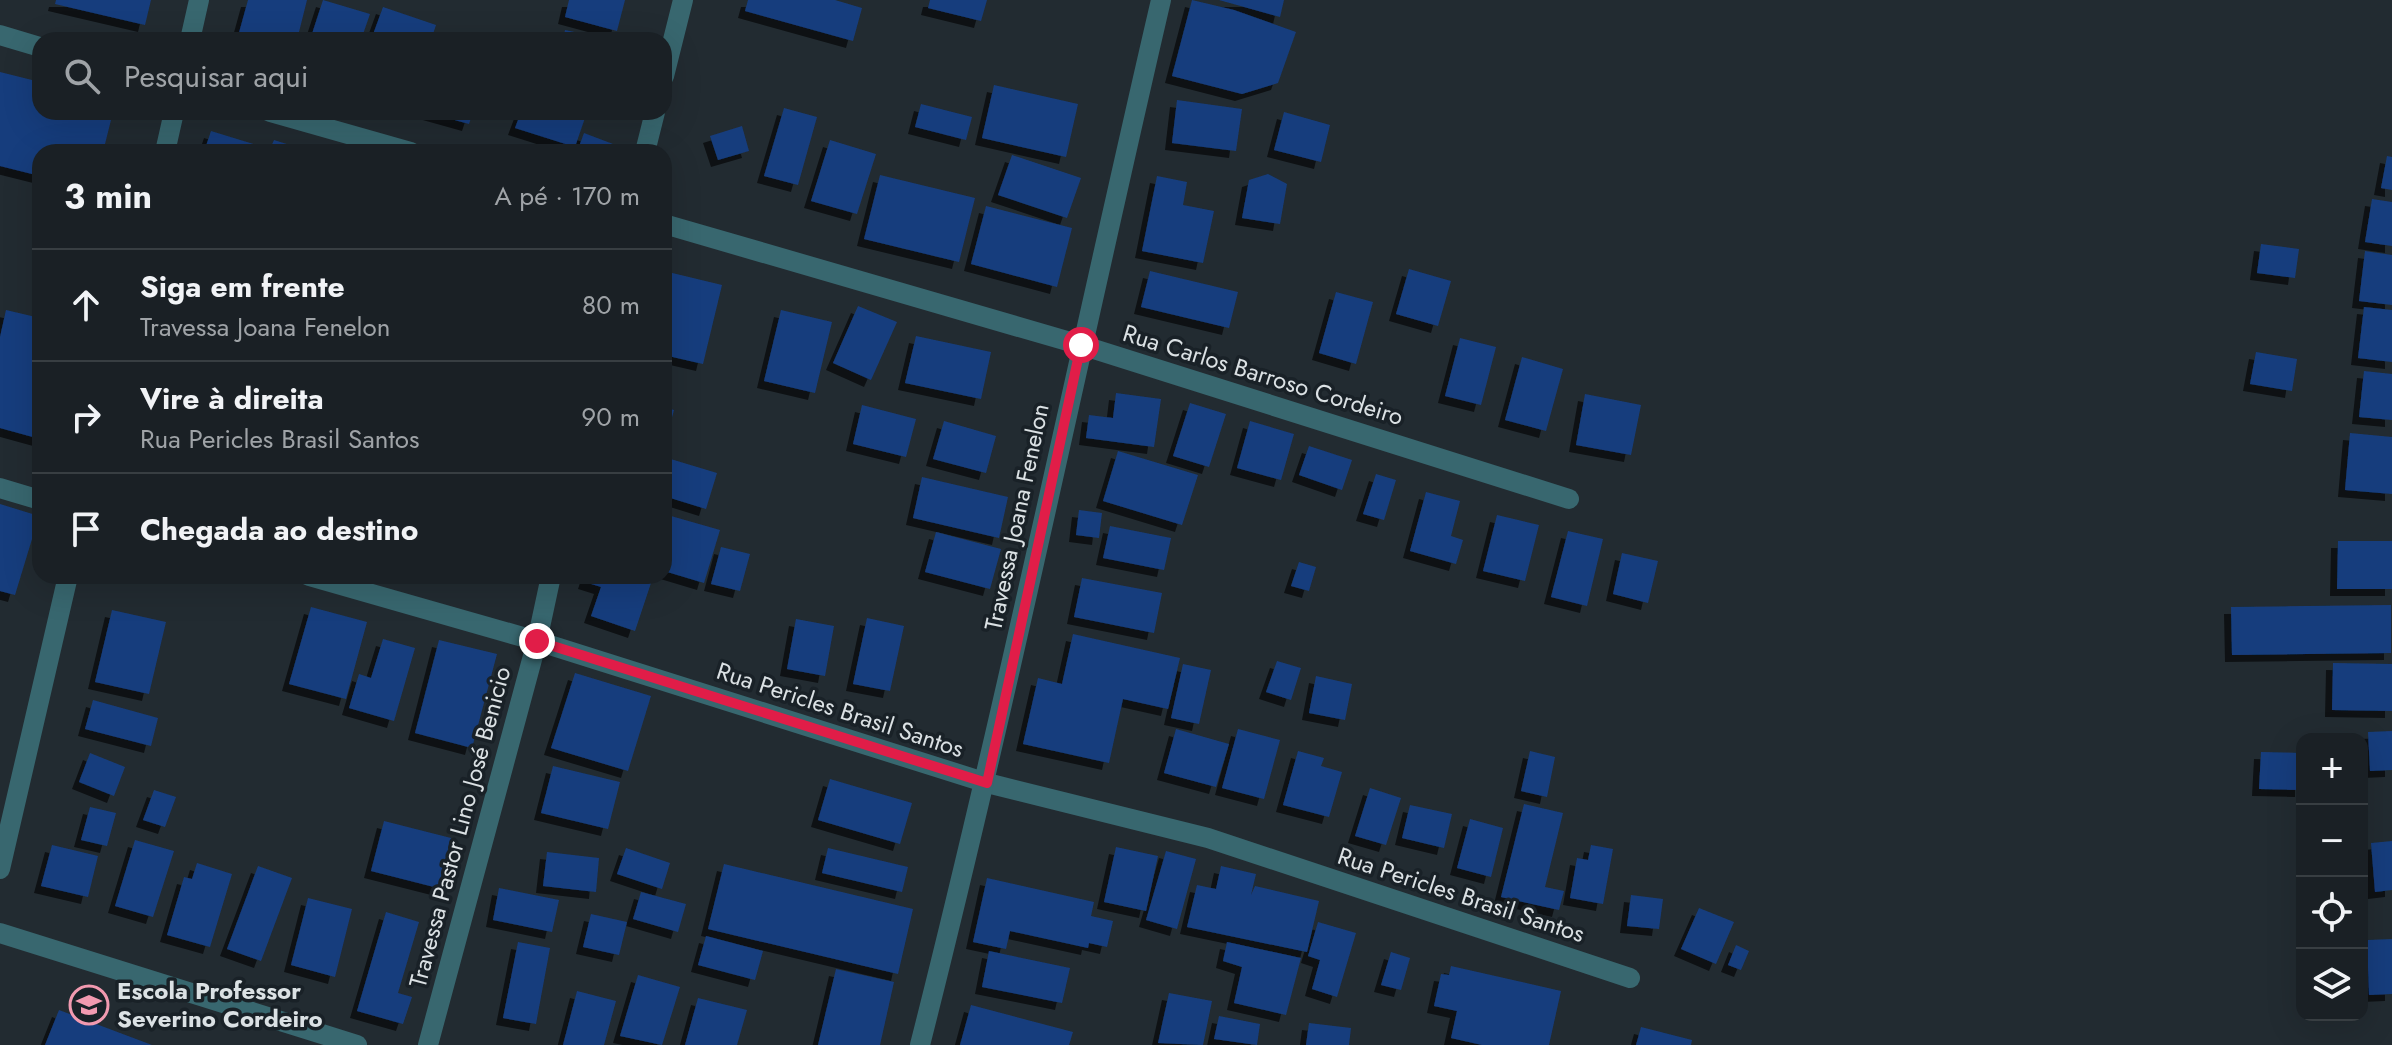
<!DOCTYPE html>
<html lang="pt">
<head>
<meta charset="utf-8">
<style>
  body { margin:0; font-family:Jost,sans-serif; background:#23282d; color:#f1f3f6 }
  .controls { position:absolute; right:24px; bottom:24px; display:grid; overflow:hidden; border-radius:16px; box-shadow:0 8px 32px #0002 }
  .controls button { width:72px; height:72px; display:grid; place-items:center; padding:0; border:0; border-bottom:2px solid #383e42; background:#1a2025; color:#f1f3f6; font:40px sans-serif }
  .stop { position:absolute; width:24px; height:24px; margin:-18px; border:6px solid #e11d48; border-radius:50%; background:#fff }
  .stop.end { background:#e11d48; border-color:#fff; box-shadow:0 2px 8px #0008 }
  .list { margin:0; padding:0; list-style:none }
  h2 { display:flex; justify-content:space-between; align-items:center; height:104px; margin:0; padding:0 32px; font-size:34px }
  h2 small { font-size:26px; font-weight:400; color:#9fa3a7 }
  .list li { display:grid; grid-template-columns:52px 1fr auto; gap:24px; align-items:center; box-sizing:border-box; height:112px; padding:0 32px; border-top:2px solid #383e42 }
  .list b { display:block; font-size:30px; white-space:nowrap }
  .list p { margin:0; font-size:26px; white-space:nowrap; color:#9fa3a7 }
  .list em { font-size:26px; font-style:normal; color:#9fa3a7 }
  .icon { flex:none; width:44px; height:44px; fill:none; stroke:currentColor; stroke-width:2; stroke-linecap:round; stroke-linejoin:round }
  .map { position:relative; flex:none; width:2392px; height:1045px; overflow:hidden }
  .search { position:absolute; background:#1a2025; box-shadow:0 8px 32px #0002; left:32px; top:32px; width:640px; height:88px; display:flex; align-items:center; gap:20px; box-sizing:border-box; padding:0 28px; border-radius:24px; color:#9fa3a7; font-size:30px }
  .panel { position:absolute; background:#1a2025; box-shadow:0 8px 32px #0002; left:32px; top:144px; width:640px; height:440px; border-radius:24px }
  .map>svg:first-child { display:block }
  .building { fill:#163d7d; filter:url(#shadow) }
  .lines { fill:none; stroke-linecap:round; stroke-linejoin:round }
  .minor { stroke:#38676f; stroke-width:20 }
  .route { stroke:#e11d48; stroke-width:10 }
  .labels { text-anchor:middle; stroke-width:7; stroke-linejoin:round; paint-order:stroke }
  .street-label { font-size:24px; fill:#dbe1e4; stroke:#192127 }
  .poi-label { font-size:24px; font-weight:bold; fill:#dbe1e4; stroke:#192127; text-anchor:start }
</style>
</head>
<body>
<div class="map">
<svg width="2392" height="1045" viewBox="0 0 2392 1045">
  <defs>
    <filter id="shadow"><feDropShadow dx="-7" dy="7" stdDeviation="0" flood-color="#0009"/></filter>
  </defs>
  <rect width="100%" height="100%" fill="#222b31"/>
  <g class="building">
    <path d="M56,0h95l-6,25 -90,-21z"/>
    <path d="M248,0h59l-10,40h-60z"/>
    <path d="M323,0l47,14 -9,26h-51z"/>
    <path d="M569,0h56l-8,31 -52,-14z"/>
    <path d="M748,0h87l27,8 -9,33 -108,-30z"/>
    <path d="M930,0h57l-6,21 -53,-13z"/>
    <path d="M1192,0l42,10 62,22 -18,51 -36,11 -70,-18z"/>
    <path d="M1219,0h65l-4,17z"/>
    <path d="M383,7l53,18 -5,15h-60z"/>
    <path d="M565,30l43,9v1h-45z"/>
    <path d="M0,72l40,10v30h73l-10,40h-63v24l-40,-10z"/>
    <path d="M994,85l84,19 -12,53 -84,-19z"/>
    <path d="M1177,100l65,9 -6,42 -64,-8z"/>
    <path d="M921,104l51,13 -6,23 -51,-13z"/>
    <path d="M784,108l33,9 -19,68 -34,-9z"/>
    <path d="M426,112h47l-4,12z"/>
    <path d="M521,112h66l-12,35 -60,-19z"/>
    <path d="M1284,112l46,13 -9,37 -47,-12z"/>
    <path d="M742,126l7,25 -31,9 -8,-24z"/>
    <path d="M211,131l59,18 4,-9 38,12h-108z"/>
    <path d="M584,133l29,11 -3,8h-33z"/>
    <path d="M830,140l46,14 -19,60 -46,-13z"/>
    <path d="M1012,155l69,23 -14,40 -69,-23z"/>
    <path d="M2387,156l5,1v33l-11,-2z"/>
    <path d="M1268,174l19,10 -7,40 -38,-6 7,-38z"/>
    <path d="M880,175l95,23 -16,64 -95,-23z"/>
    <path d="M1157,176l30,6 -4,23 31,6 -11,52 -61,-12z"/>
    <path d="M2372,199l20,3v44l-27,-4z"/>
    <path d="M986,206l86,22 -15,59 -86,-23z"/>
    <path d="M2261,244l38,5 -4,29 -38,-5z"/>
    <path d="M2365,251l27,4v50l-33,-4z"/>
    <path d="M1409,269l42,12 -13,45 -42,-12z"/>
    <path d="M664,271l58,14 -19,79 -39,-9z"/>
    <path d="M1150,271l88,21 -9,36 -88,-21z"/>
    <path d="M1336,292l37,10 -17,62 -37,-11z"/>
    <path d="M858,306l39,16 -26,58 -38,-17z"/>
    <path d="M2364,307l28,3v52l-34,-4z"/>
    <path d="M6,310l34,8v121l-40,-11v-91z"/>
    <path d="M781,310l51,12 -17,71 -51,-12z"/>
    <path d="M916,336l75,16 -10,47 -76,-16z"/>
    <path d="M1460,338l36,9 -15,58 -36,-9z"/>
    <path d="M2256,352l41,7 -5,32 -42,-7z"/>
    <path d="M1522,357l41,12 -17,62 -41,-11z"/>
    <path d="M2364,371l28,3v46l-33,-3z"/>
    <path d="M1116,393l45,6 -7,48 -68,-9 3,-23 24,3z"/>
    <path d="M1585,394l56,11 -10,50 -55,-10z"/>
    <path d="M1190,403l36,11 -17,53 -36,-11z"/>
    <path d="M862,405l54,14 -10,38 -53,-13z"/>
    <path d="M664,407l10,3 -7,26 -3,-1z"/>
    <path d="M944,421l52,15 -10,37 -53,-14z"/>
    <path d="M1250,421l44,13 -13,46 -44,-12z"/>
    <path d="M2350,433l42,4v57l-47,-4z"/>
    <path d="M1309,446l43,14 -10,30 -43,-15z"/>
    <path d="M1118,451l80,24 -16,50 -79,-24z"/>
    <path d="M664,457l53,16 -11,36 -42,-13z"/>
    <path d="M1376,474l20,6 -12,40 -21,-6z"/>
    <path d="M922,477l86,20 -9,41 -86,-20z"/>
    <path d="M1426,492l34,9 -9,35 12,4 -7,24 -46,-13z"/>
    <path d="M0,504l39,12 -24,79 -15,-4z"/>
    <path d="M1079,510l23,3 -3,25 -23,-3z"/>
    <path d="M664,514l56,16 -16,53 -40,-12z"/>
    <path d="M1497,515l42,10 -14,56 -42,-10z"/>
    <path d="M1110,526l61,12 -7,32 -61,-12z"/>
    <path d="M1568,531l35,8 -16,67 -36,-9z"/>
    <path d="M936,532l65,17 -11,40 -65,-17z"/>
    <path d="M2338,541h54v48h-55z"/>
    <path d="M721,547l29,7 -10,37 -29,-7z"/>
    <path d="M1622,553l36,8 -10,42 -35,-9z"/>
    <path d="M1299,562l17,5 -7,24 -18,-5z"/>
    <path d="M587,576l66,1 -18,54 -44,-15 10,-29 -16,-5z"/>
    <path d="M1082,578l80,15 -8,40 -80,-16z"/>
    <path d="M2391,605v48l-159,2 -1,-48z"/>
    <path d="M311,607l56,15 -21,77 -57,-15z"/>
    <path d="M112,610l54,12 -17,72 -54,-12z"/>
    <path d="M867,618l37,8 -14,65 -37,-7z"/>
    <path d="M796,619l38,7 -9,50 -38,-7z"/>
    <path d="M1073,634l107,24 -12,51 -45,-10 -14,64 -86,-19 15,-66 24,6z"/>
    <path d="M383,639l32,9 -21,73 -45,-13 10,-34 12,4z"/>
    <path d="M439,640l58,14 -25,94 -57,-15z"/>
    <path d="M1277,661l24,7 -10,32 -25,-8z"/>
    <path d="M2333,663l59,1v47l-60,-1z"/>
    <path d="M1183,664l28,6 -12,54 -28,-6z"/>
    <path d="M575,673l76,23 -23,75 -77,-23z"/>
    <path d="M1316,676l36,8 -7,36 -36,-7z"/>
    <path d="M93,700l65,18 -7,28 -66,-17z"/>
    <path d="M1176,729l53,15 -13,43 -52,-14z"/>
    <path d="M1238,729l42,11 -16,59 -42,-11z"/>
    <path d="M2392,731v39l-22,1 -2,-39z"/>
    <path d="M1298,751l26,7 -3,8 21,6 -13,45 -46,-12z"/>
    <path d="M1530,751l25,6 -8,40 -26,-6z"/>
    <path d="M2261,752l41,1v37l-43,-1z"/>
    <path d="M90,753l35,14 -11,29 -35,-14z"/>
    <path d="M553,766l67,16 -12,47 -67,-16z"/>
    <path d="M830,779l82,24 -12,41 -82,-24z"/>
    <path d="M1370,788l31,10 -15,47 -31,-9z"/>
    <path d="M154,790l22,7 -11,30 -22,-7z"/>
    <path d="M1524,804l39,9 -18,74 19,4 -5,19 -58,-13z"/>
    <path d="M1410,805l42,9 -8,34 -42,-10z"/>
    <path d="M90,807l26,6 -9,33 -26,-6z"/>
    <path d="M1470,819l33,9 -12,49 -34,-9z"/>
    <path d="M384,821l67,17 -13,50 -67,-17z"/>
    <path d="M135,840l39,11 -21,66 -38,-11z"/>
    <path d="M2392,841v49l-17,2 -4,-49z"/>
    <path d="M52,845l46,11 -10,41 -47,-11z"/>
    <path d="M1591,845l22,4 -10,55 -33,-6 7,-40 11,2z"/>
    <path d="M1116,847l42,9 -12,55 -42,-9z"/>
    <path d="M626,848l44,15 -8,26 -45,-15z"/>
    <path d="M828,848l80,19 -6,25 -80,-19z"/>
    <path d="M1166,851l30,8 -19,70 -31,-9z"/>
    <path d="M547,852l52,6 -3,34 -53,-6z"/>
    <path d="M197,863l35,11 -22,73 -43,-12 17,-58 8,2z"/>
    <path d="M724,864l189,45 -15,65 -190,-45z"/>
    <path d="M258,866l34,12 -31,83 -34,-12z"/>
    <path d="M1221,866l35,8 -5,21 4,-9 64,15 -12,51 -120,-25 10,-42 19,4z"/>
    <path d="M987,878l107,24 -3,14 22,5 -6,26 -18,-4 -1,5 -78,-17 -4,18 -33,-7z"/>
    <path d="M499,888l60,12 -7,32 -59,-12z"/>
    <path d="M641,892l45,12 -8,28 -45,-13z"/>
    <path d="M1631,895l32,4 -4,30 -32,-3z"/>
    <path d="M308,898l44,11 -17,68 -44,-12z"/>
    <path d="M1699,908l35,14 -18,42 -35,-15z"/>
    <path d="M386,912l33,10 -21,71 14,4 -9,27 -46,-13z"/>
    <path d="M591,914l36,8 -8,33 -36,-8z"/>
    <path d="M1318,922l38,11 -19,64 -25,-8 8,-29 -12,-4z"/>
    <path d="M706,936l57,15 -8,29 -57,-15z"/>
    <path d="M2392,939v55l-23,1 -2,-55z"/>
    <path d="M518,942l32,6 -14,76 -33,-6z"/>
    <path d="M1227,942l74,16 -15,57 -52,-12 8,-36 -19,-6z"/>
    <path d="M1736,945l13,6 -8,19 -13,-5z"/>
    <path d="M989,951l81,17 -8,35 -80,-16z"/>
    <path d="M1391,952l19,6 -9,32 -20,-5z"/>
    <path d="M1451,966l110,25 -12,54h-67l-31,-7 6,-27 -23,-5 7,-32 8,1z"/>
    <path d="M836,969l58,13 -14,63h-62z"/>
    <path d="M638,975l42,12 -18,58 -42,-9z"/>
    <path d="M577,991l39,10 -12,44h-41z"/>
    <path d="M1169,993l43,8 -9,44 -45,-2z"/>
    <path d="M698,998l49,12 -10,35h-52z"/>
    <path d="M971,1005l102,27 -4,13h-109z"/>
    <path d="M59,1010l93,35h-107z"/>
    <path d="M1219,1016l41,8 -3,21 -43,-6z"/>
    <path d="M1309,1023l42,5 -2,17h-43z"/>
    <path d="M1641,1027l51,13 -1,5h-55z"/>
  </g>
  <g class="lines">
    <g class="minor">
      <path d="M0,35l40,12"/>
      <path d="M190,40l9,-40"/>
      <path d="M664,76l19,-76"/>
      <path d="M270,112l141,40"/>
      <path d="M165,152l9,-40"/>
      <path d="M645,152l10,-40"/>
      <path d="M664,224l417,121 488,154"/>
      <path d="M0,488l40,12"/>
      <path d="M309,576l228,65 450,142 221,55 422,140"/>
      <path d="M0,869l68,-293"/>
      <path d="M0,933l357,112"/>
      <path d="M428,1045l109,-404 14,-65"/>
      <path d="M920,1045c88,-347 160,-697 241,-1045"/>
    </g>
  </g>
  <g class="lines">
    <path class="route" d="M537,641l450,142 94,-438"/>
  </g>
  <defs>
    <g id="school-ring" transform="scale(2)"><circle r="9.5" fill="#192127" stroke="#f29ab0" stroke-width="1.5"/><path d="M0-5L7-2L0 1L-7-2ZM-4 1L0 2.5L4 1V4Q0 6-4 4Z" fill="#f29ab0"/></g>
  </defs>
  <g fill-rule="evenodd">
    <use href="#school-ring" x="89" y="1005"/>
  </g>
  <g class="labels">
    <g class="street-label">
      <text transform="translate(1263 375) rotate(17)" y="8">Rua Carlos Barroso Cordeiro</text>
      <text transform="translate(1017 517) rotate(-78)" y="8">Travessa Joana Fenelon</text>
      <text transform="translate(840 710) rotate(18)" y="8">Rua Pericles Brasil Santos</text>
      <text transform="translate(460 827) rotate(-75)" y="8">Travessa Pastor Lino José Benicio</text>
      <text transform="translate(1461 895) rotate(18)" y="8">Rua Pericles Brasil Santos</text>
    </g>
    <g class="poi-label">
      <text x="117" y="999">Escola Professor<tspan x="117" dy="28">Severino Cordeiro</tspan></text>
    </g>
  </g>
</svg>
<div class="controls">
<button>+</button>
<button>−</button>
<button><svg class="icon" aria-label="locate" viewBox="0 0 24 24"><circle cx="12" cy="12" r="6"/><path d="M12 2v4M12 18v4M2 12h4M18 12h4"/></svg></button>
<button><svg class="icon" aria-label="layers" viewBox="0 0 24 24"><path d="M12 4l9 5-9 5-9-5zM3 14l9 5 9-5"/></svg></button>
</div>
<div class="stop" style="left:1081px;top:345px"></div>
<div class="stop end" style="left:537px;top:641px"></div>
<div class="search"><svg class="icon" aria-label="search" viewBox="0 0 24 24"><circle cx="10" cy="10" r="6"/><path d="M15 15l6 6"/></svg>Pesquisar aqui</div>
<section class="panel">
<h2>3 min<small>A pé · 170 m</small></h2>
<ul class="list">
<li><svg class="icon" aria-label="ahead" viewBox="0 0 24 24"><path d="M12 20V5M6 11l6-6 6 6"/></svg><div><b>Siga em frente</b><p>Travessa Joana Fenelon</p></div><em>80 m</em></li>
<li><svg class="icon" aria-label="right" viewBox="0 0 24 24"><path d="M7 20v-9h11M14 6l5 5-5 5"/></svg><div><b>Vire à direita</b><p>Rua Pericles Brasil Santos</p></div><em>90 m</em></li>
<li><svg class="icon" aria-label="arrive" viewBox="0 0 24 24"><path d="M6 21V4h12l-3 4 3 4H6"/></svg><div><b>Chegada ao destino</b></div></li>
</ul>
</section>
</div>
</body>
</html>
